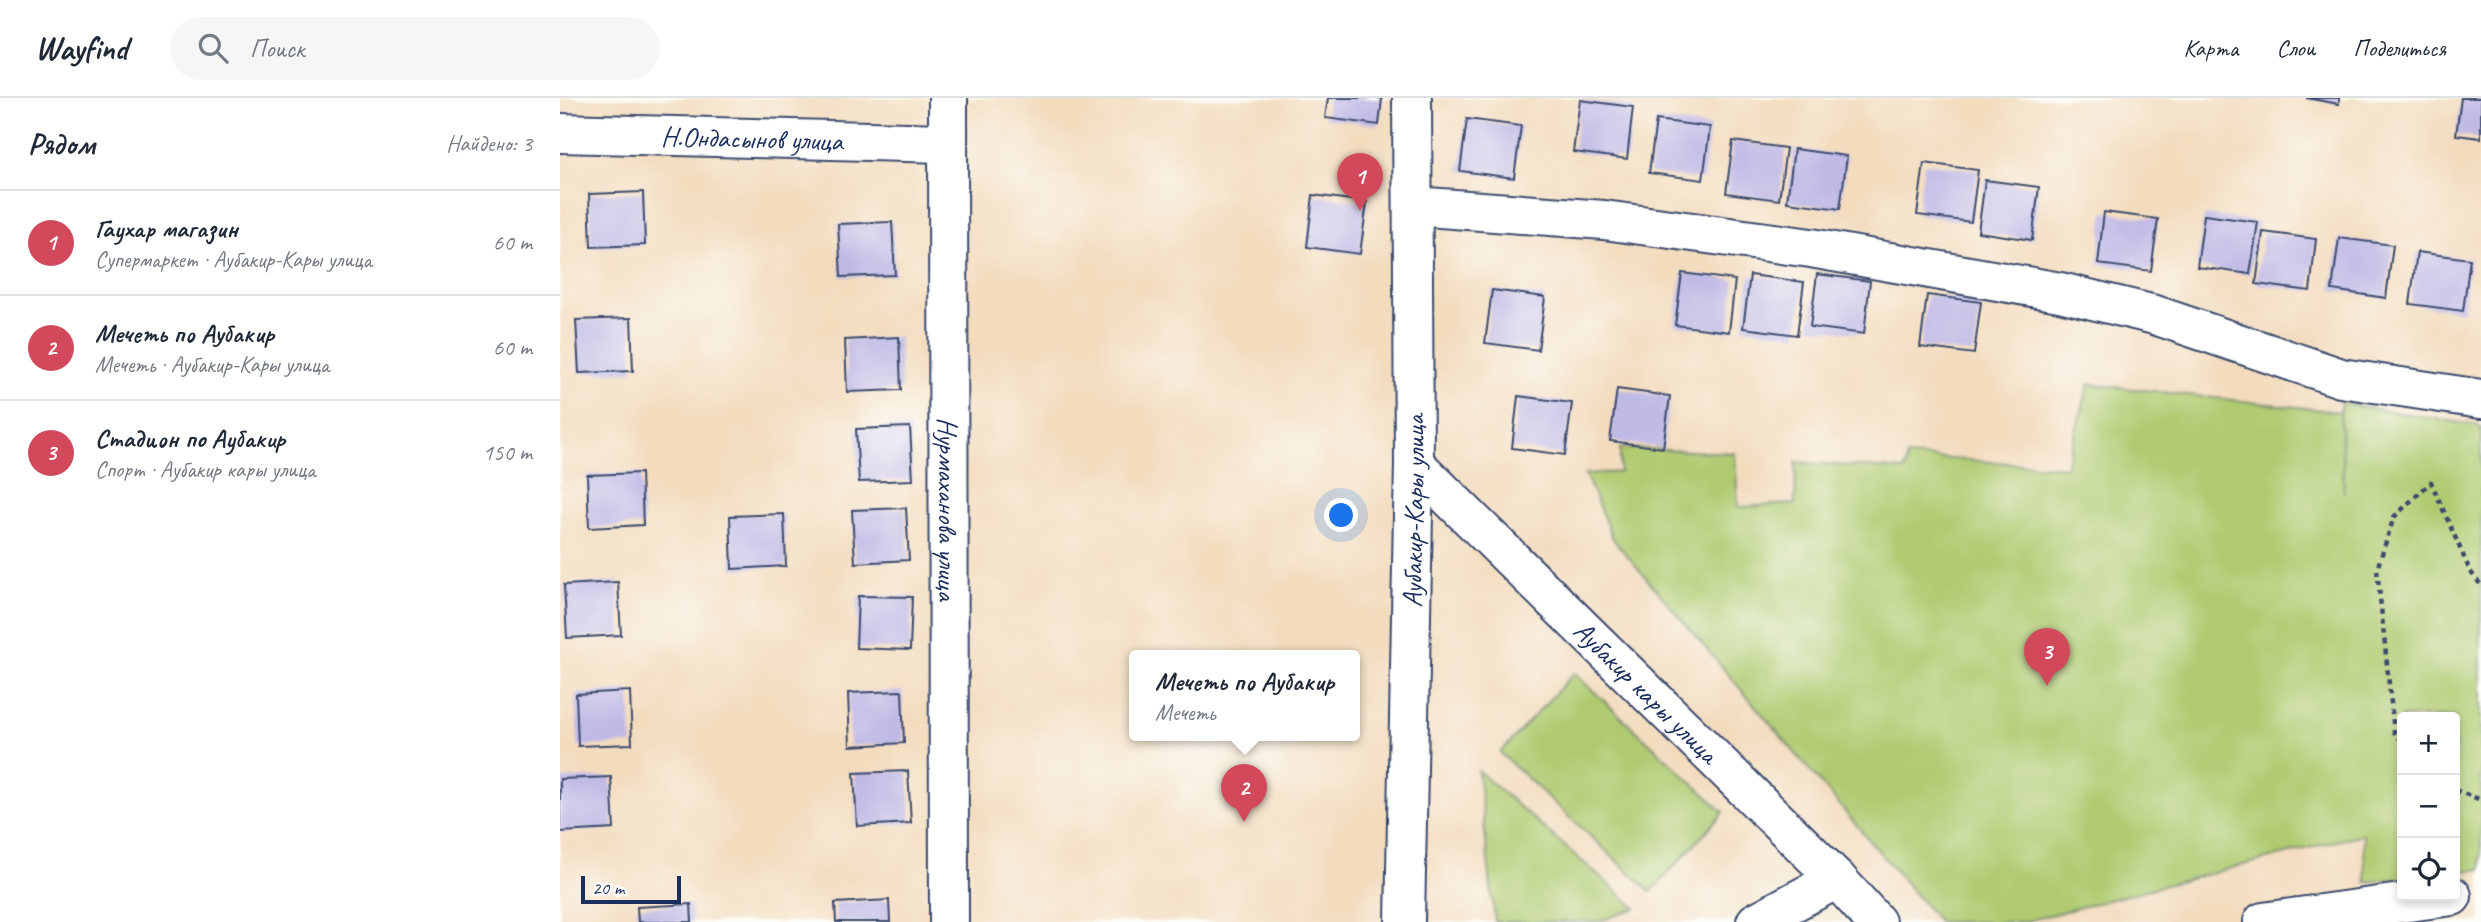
<!DOCTYPE html>
<html lang="ru">
<head>
<meta charset="utf-8">
<style>
  body { margin:0; font-family:Caveat,sans-serif; background:#f6f6f7; color:#1f2937 }
  .controls { position:absolute; right:21px; bottom:21px; display:grid; overflow:hidden; border-radius:7px; box-shadow:0 4px 10px #0003 }
  .controls button { width:63px; height:63px; display:grid; place-items:center; padding:0; border:0; border-bottom:2px solid #e0e1e3; background:#fff; color:#1f2937; font:35px sans-serif }
  .scale { position:absolute; left:21px; bottom:18px; width:100px; box-sizing:border-box; padding-left:7px; border:4px solid #1b2f5e; border-top:0; font-size:19px; line-height:24px; white-space:nowrap; color:#1b2f5e; -webkit-text-stroke:5px #fdfcf7; paint-order:stroke }
  .you { position:absolute; left:782px; top:418px; width:24px; height:24px; margin:-18px; border:5px solid #fff; border-radius:50%; background:#1a73e8; box-shadow:0 0 0 10px #1a73e833 }
  .badge { display:grid; place-items:center; width:46px; height:46px; border-radius:50%; background:#d1495b; color:#fff; font-size:23px; font-weight:700 }
  .pin { position:absolute; translate:-50% -58px; filter:drop-shadow(0 2px 4px #0008) }
  .pin::after { content:''; position:absolute; top:37px; width:24px; height:21px; background:inherit; clip-path:polygon(0 0,100% 0,50% 100%) }
  .popup { position:absolute; left:569px; top:552px; width:231px; height:91px; box-sizing:border-box; display:grid; place-content:center; border-radius:7px; background:#fff; filter:drop-shadow(0 2px 5px #0005); font-size:23px; white-space:nowrap; color:#747a83 }
  .popup b { font-size:26px; color:#1f2937 }
  .popup::after { content:''; position:absolute; left:50%; top:100%; margin-left:-14px; border:14px solid transparent; border-top-color:#fff }
  .list { margin:0; padding:0; list-style:none }
  h2 { display:flex; justify-content:space-between; align-items:center; height:91px; margin:0; padding:0 28px; font-size:30px }
  h2 small { font-size:23px; font-weight:400; color:#747a83 }
  .list li { display:grid; grid-template-columns:46px 1fr auto; gap:21px; align-items:center; box-sizing:border-box; height:105px; padding:0 28px; border-top:2px solid #e0e1e3 }
  .list b { display:block; font-size:26px; white-space:nowrap }
  .list p { margin:0; font-size:23px; white-space:nowrap; color:#747a83 }
  .list em { font-size:23px; font-style:normal; color:#747a83 }
  .icon { flex:none; width:38px; height:38px; fill:none; stroke:currentColor; stroke-width:2; stroke-linecap:round; stroke-linejoin:round }
  .map { position:relative; flex:none; width:1921px; height:824px; overflow:hidden }
  header { display:flex; align-items:center; gap:42px; box-sizing:border-box; height:98px; padding:0 35px; background:#fff; border-bottom:2px solid #e0e1e3 }
  header strong { font-size:33px }
  nav { display:flex; gap:38px; margin-inline-start:auto; font-size:24px }
  .search { width:490px; height:63px; background:#f6f6f7; display:flex; align-items:center; gap:18px; box-sizing:border-box; padding:0 24px; border-radius:38px; color:#747a83; font-size:26px }
  main { display:flex }
  aside { flex:1; background:#fff }
  .map>svg:first-child { display:block }
  .green { fill:#afca70; stroke:#657c67; stroke-width:2 }
  .building { fill:#bfb9e5 }
  .lines { fill:none; stroke-linecap:round; stroke-linejoin:round }
  .minor-casing { stroke:#3b496c; stroke-width:42 }
  .path { stroke:#3b496c; stroke-width:4.5; stroke-dasharray:5 5; stroke-linecap:butt }
  .minor { stroke:#fff; stroke-width:38 }
  .labels { text-anchor:middle; stroke-width:5; stroke-linejoin:round; paint-order:stroke }
  .street-label { font-size:28px; fill:#1b2f5e; stroke:#fdfcf7 }
</style>
</head>
<body>
<header>
<strong>Wayfind</strong>
<div class="search"><svg class="icon" aria-label="search" viewBox="0 0 24 24"><circle cx="10" cy="10" r="6"/><path d="M15 15l6 6"/></svg>Поиск</div>
<nav><a>Карта</a><a>Слои</a><a>Поделиться</a></nav>
</header>
<main>
<aside>
<h2>Рядом<small>Найдено: 3</small></h2>
<ul class="list">
<li><span class="badge">1</span><div><b>Гаухар магазин</b><p>Супермаркет · Аубакир-Кары улица</p></div><em>60 m</em></li>
<li><span class="badge">2</span><div><b>Мечеть по Аубакир</b><p>Мечеть · Аубакир-Кары улица</p></div><em>60 m</em></li>
<li><span class="badge">3</span><div><b>Стадион по Аубакир</b><p>Спорт · Аубакир кары улица</p></div><em>150 m</em></li>
</ul>
</aside>
<div class="map">
<svg width="1921" height="824" viewBox="0 0 1921 824">
  <rect width="100%" height="100%" fill="#fdfcf7"/>
  <filter id="ink" filterUnits="userSpaceOnUse"><feTurbulence type="fractalNoise" baseFrequency=".0143" numOctaves="2"/><feDisplacementMap in="SourceGraphic" scale="14" xChannelSelector="R" yChannelSelector="G"/><feConvolveMatrix kernelMatrix="1 2 1 2 8 2 1 2 1" color-interpolation-filters="sRGB"/></filter>
  <filter id="wash" filterUnits="userSpaceOnUse"><feTurbulence type="fractalNoise" baseFrequency=".00686" numOctaves="4" result="noise"/><feDisplacementMap in="SourceGraphic" scale="28" xChannelSelector="R" yChannelSelector="G"/><feGaussianBlur stdDeviation="1.57" result="paint"/><feColorMatrix in="noise" values="0 0 0 0 0 0 0 0 0 0 0 0 0 0 0 0 0 1.4 0 .05"/><feComposite in="paint" operator="in"/></filter>
  <g filter="url(#wash)">
    <rect width="100%" height="100%" fill="#f3dcbe"/>
    <g class="green">
      <path d="M1529,286l251,28 4,81 -4,-90 141,23v443l-26,3v-155h-53v161l-36,4 -3,-48 -340,88h-84l-326,-383 -28,-65 35,-2v-24l115,5 3,54 57,-3 1,-42 109,8 2,-14 159,11z"/>
      <path d="M1014,575l150,139 -73,80 -151,-139z"/>
      <path d="M918,673l158,137 -38,14h-103z"/>
    </g>
    <g id="blocks">
      <g class="building">
        <path d="M768,0h54l-3,27 -54,-7z"/>
        <path d="M1746,0h33v6z"/>
        <path d="M1901,0h20v40l-25,-3z"/>
        <path d="M1020,2l53,7 -6,52 -54,-7z"/>
        <path d="M907,21l54,7 -7,52 -54,-7z"/>
        <path d="M1096,22l54,7 -7,53 -54,-7z"/>
        <path d="M1173,43l53,7 -7,52 -53,-7z"/>
        <path d="M1234,51l53,7 -7,53 -53,-7z"/>
        <path d="M1364,65l54,7 -7,52 -54,-7z"/>
        <path d="M1425,82l54,7 -7,53 -54,-8z"/>
        <path d="M83,94l2,53 -54,2 -2,-53z"/>
        <path d="M753,97l54,7 -7,52 -53,-7z"/>
        <path d="M1544,114l54,7 -7,52 -53,-7z"/>
        <path d="M1644,117l54,7 -8,52 -53,-7z"/>
        <path d="M332,124l3,53 -54,2 -3,-53z"/>
        <path d="M1703,134l53,7 -6,52 -54,-7z"/>
        <path d="M1779,140l54,7 -7,53 -54,-8z"/>
        <path d="M1857,154l53,7 -7,52 -53,-7z"/>
        <path d="M1122,175l53,7 -6,52 -54,-7z"/>
        <path d="M1257,176l53,7 -6,53 -54,-7z"/>
        <path d="M1190,177l54,7 -7,53 -54,-7z"/>
        <path d="M932,192l53,7 -7,53 -53,-7z"/>
        <path d="M1367,197l54,7 -7,52 -54,-7z"/>
        <path d="M71,220l2,53 -54,2 -3,-53z"/>
        <path d="M339,239l2,53 -54,2 -2,-52z"/>
        <path d="M1057,291l53,7 -7,52 -53,-7z"/>
        <path d="M958,298l54,7 -7,52 -53,-7z"/>
        <path d="M350,329l3,53 -54,2 -3,-53z"/>
        <path d="M81,375l2,52 -54,3 -2,-53z"/>
        <path d="M346,410l3,52 -54,3 -3,-53z"/>
        <path d="M224,416l2,52 -54,3 -2,-53z"/>
        <path d="M58,484l3,53 -54,3 -3,-53z"/>
        <path d="M298,498l54,1 -2,53 -54,-2z"/>
        <path d="M70,593l2,53 -54,2 -2,-52z"/>
        <path d="M342,593l2,52 -54,3 -2,-53z"/>
        <path d="M348,673l3,52 -54,3 -3,-53z"/>
        <path d="M51,679l3,52 -54,3v-53z"/>
        <path d="M329,802l1,22h-54l-1,-19z"/>
        <path d="M131,806l1,18h-54l-1,-15z"/>
      </g>
    </g>
  </g>
  <g filter="url(#ink)">
    <use href="#blocks" fill-opacity="0" stroke="#3b496c" stroke-width="2"/>
    <g class="lines">
      <g class="minor-casing">
        <g id="minor">
          <path id="s1" d="M388,0l1,824"/>
          <path id="s2" d="M0,35l385,10"/>
          <path d="M853,108l191,14 207,28 249,44 95,23 186,63 140,21"/>
          <path id="s3" d="M854,365l423,416 39,43"/>
          <path id="s4" d="M845,824l9,-459 -2,-365"/>
          <path d="M1196,824l81,-43"/>
          <path d="M1703,824l189,-26"/>
        </g>
      </g>
      <g class="path">
        <path d="M1842,643l-8,-9 -17,-163 17,-52 37,-35 39,89 11,14"/>
        <path d="M1895,692l26,10"/>
      </g>
      <use href="#minor" class="minor"/>
    </g>
  </g>
  <g class="labels">
    <g class="street-label">
      <text dy="10" stroke="none"><textPath href="#s2" startOffset="192">Н.Ондасынов улица</textPath></text>
      <text dy="10" stroke="none"><textPath href="#s1" startOffset="411">Нурмаханова улица</textPath></text>
      <text dy="10" stroke="none"><textPath href="#s4" startOffset="411">Аубакир-Кары улица</textPath></text>
      <text dy="10" stroke="none"><textPath href="#s3" startOffset="326">Аубакир кары улица</textPath></text>
    </g>
  </g>
</svg>
<div class="controls">
<button>+</button>
<button>−</button>
<button><svg class="icon" aria-label="locate" viewBox="0 0 24 24"><circle cx="12" cy="12" r="6"/><path d="M12 2v4M12 18v4M2 12h4M18 12h4"/></svg></button>
</div>
<div class="scale">20 m</div>
<div class="you"></div>
<div class="pin badge" style="left:800px;top:113px">1</div>
<div class="pin badge" style="left:684px;top:724px">2</div>
<div class="popup"><b>Мечеть по Аубакир</b>Мечеть</div>
<div class="pin badge" style="left:1487px;top:588px">3</div>
</div>
</main>
</body>
</html>
